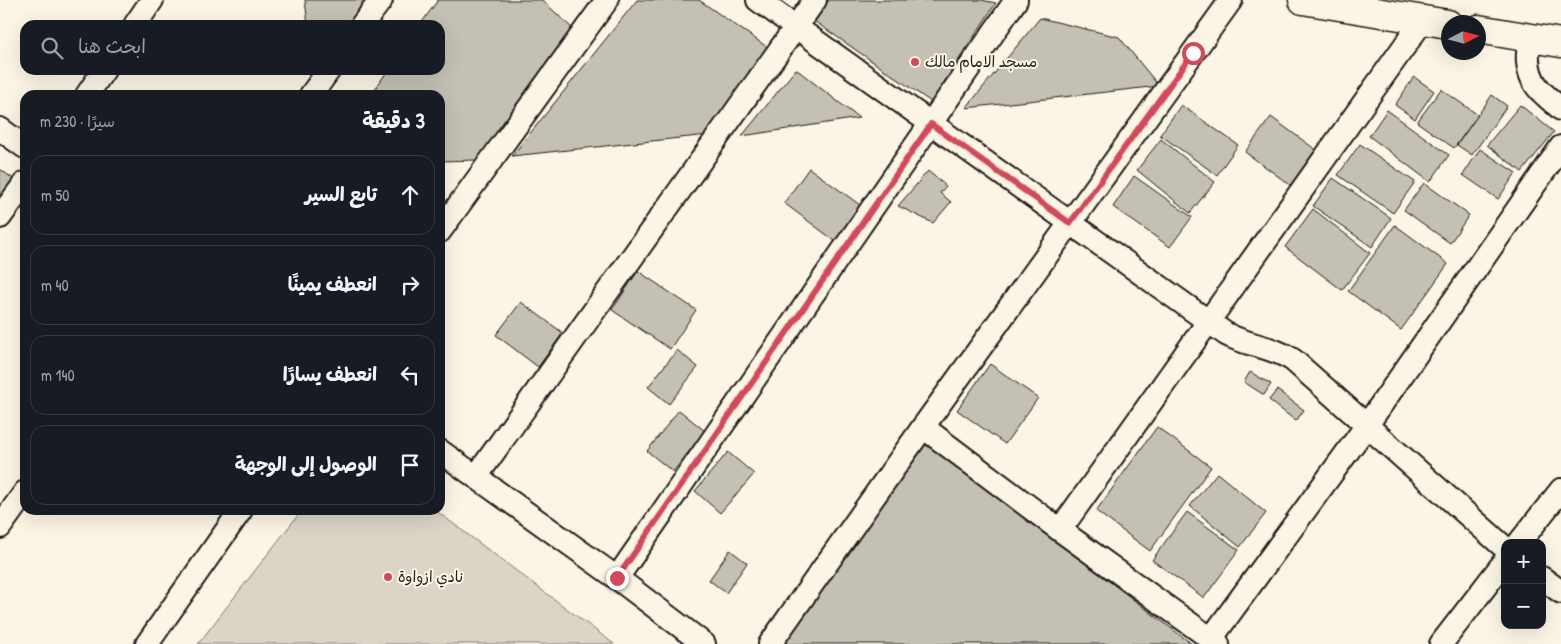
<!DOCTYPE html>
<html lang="ar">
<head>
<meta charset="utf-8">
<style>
  body { margin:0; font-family:"Patrick Hand","Playpen Sans Arabic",sans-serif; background:#20242c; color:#f1f3f6; direction:rtl }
  .controls { position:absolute; right:15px; bottom:15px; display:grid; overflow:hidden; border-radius:10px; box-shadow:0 5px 20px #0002 }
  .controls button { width:45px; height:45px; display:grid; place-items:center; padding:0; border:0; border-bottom:1px solid #363941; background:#171b24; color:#f1f3f6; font:25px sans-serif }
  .compass { position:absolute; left:1441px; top:15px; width:45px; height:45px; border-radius:50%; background:#171b24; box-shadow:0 5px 20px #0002; rotate:84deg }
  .stop { position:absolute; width:15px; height:15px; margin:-11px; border:4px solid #d1495b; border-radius:50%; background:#fff }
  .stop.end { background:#d1495b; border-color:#fff; box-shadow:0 1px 5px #0008 }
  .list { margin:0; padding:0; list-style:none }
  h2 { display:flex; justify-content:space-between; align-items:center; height:65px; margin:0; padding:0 20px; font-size:21px }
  h2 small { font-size:16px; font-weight:400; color:#9ea1a6 }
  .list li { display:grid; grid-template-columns:32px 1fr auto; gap:15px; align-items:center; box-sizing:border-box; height:80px; margin:0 10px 10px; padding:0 10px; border:1px solid #363941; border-radius:15px }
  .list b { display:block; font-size:19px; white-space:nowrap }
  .list em { font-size:16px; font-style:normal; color:#9ea1a6 }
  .icon { flex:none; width:28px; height:28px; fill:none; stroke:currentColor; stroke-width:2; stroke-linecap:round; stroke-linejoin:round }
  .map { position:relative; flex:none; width:1561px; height:644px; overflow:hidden; direction:ltr }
  .search { position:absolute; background:#171b24; box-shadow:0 5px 20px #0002; left:20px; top:20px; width:425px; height:55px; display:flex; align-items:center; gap:12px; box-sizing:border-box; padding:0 18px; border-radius:15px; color:#9ea1a6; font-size:19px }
  .panel { position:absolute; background:#171b24; box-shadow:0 5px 20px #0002; left:20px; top:90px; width:425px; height:425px; border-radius:15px; direction:rtl }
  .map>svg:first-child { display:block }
  .green { fill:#dbd5c8; stroke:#7c7872 }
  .building { fill:#c4c0b3; stroke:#1c1c1c }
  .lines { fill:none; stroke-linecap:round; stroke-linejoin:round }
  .street-casing { stroke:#1c1c1c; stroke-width:26 }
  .highway-casing { stroke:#1c1c1c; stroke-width:31 }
  .street { stroke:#fcf5e5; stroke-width:22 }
  .highway { stroke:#fcf5e5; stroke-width:28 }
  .route { stroke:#d1495b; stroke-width:6 }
  .poi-dot { fill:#d1495b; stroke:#fcf5e5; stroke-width:2 }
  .labels { text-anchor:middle; stroke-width:4; stroke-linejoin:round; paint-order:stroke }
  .poi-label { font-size:15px; fill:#1c1c1c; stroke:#fcf5e5; text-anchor:start }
</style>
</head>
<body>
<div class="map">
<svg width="1561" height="644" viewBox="0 0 1561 644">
  <rect width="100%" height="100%" fill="#fcf5e5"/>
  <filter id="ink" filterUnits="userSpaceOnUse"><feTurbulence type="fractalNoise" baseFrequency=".02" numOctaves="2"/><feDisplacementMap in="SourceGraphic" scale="10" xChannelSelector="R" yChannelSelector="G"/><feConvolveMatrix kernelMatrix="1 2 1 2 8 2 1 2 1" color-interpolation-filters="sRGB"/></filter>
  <g filter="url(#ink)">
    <path class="green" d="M302,510h133l179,134h-416z"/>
    <g class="building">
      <path d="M305,0h59l-15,25h-41z"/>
      <path d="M438,0h104l31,29 -96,131 -37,1v-66h-69l17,-25h52v-45h-20z"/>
      <path d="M637,0h62l71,49 -62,86 -196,21z"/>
      <path d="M829,0h152l15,3 -65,99 -117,-81z"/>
      <path d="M1040,18l79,19 40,49 -193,22z"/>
      <path d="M796,69l63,49 -117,18z"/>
      <path d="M1414,77l20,14 -19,28 -20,-14z"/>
      <path d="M1441,89l37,26 -24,33 -37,-26z"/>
      <path d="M1492,95l15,11 -35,49 -15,-10z"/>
      <path d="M1181,105l57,40 -21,30 -57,-40z"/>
      <path d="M1520,105l34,27 -32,40 -35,-27z"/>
      <path d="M1387,110l62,45 -19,27 -61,-46z"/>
      <path d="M1271,117l52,38 -26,35 -52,-38z"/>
      <path d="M1161,139l54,43 -25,31 -53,-43z"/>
      <path d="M1360,144l55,38 -22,31 -55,-38z"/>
      <path d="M1480,149l36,24 -18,26 -35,-24z"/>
      <path d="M809,168l51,37 -25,36 -51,-38z"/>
      <path d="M0,169l16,12 -16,21z"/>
      <path d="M928,171l18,15 -6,7 11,9 -18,21 -35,-17z"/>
      <path d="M1134,176l58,41 -22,30 -57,-40z"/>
      <path d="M1333,178l58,40 -19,29 -59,-41z"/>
      <path d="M1424,183l45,32 -19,28 -46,-33z"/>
      <path d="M1313,209l57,44 -28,37 -57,-43z"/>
      <path d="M1395,225l53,39 -47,66 -53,-39z"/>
      <path d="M638,271l58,39 -26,39 -58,-39z"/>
      <path d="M521,302l42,31 -25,34 -42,-32z"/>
      <path d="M677,350l21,17 -29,37 -21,-17z"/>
      <path d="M990,364l48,34 -33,46 -48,-34z"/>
      <path d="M1250,372l21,12 -7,11 -20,-13z"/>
      <path d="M1277,390l27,20 -8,11 -27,-21z"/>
      <path d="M679,410l26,21 -32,41 -26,-21z"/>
      <path d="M1157,427l54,40 -61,84 -54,-40z"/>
      <path d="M924,441l268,203h-413z"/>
      <path d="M728,452l26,22 -34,39 -25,-22z"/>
      <path d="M1217,473l49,40 -26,34 -50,-41z"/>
      <path d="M1187,512l52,38 -35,48 -52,-38z"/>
      <path d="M730,550l17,13 -21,30 -17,-13z"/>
    </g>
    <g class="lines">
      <g class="street-casing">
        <g id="street">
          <path d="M758,0l468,334c22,12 46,12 67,26l212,188"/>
          <path d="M135,25l17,-25"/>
          <path d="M362,25l19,-25"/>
          <path d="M1530,38c-5,22 -2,43 16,58 5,5 10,8 15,13"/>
          <path d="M87,95l17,-25"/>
          <path d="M311,95l18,-25"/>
          <path d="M0,129l25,18"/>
          <path d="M0,217l25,-34"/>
          <path d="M440,231l167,-231"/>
          <path d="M923,427l137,103 158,114"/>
          <path d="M440,451l177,127 87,66"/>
          <path d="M476,477l339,-477"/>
          <path d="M0,527l25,-35"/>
          <path d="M1060,530l363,-510"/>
          <path d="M1519,543l42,-53"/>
          <path d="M617,578l399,-578"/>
          <path d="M1542,578l19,14"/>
          <path d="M1211,639l156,-214 194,-278"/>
          <path d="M147,644l94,-134"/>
          <path d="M770,644l153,-217 308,-427"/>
          <path d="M1441,644l64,-83"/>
        </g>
      </g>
      <g class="highway-casing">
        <g id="highway">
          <path d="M1303,0l145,24"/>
          <path d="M1478,29l83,14"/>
        </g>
      </g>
      <use href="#street" class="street"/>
      <use href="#highway" class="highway"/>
    </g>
  </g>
  <g class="lines" filter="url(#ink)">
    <path class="route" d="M617,578l314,-454 139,99 123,-170"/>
  </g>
  <g class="poi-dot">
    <circle cx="915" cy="62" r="5"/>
    <circle cx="388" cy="577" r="5"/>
  </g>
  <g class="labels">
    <g class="poi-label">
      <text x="925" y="67">مسجد الامام مالك</text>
      <text x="398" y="582">نادي ازواوة</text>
    </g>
  </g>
</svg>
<div class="controls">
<button>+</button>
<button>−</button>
</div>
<svg class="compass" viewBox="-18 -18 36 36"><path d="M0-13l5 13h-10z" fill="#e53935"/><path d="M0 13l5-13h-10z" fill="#9ea1a6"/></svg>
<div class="stop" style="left:1193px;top:53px"></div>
<div class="stop end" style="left:617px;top:578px"></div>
<div class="search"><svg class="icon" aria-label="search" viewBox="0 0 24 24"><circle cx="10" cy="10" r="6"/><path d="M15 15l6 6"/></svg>ابحث هنا</div>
<section class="panel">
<h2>3 دقيقة<small>سيرًا · 230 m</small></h2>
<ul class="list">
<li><svg class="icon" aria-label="ahead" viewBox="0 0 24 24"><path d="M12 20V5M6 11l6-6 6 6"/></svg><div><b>تابع السير</b></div><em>50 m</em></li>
<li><svg class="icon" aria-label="right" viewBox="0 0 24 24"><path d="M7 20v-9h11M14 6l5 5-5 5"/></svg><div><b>انعطف يمينًا</b></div><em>40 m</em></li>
<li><svg class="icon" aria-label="left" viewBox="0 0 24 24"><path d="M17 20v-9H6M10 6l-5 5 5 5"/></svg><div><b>انعطف يسارًا</b></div><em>140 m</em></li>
<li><svg class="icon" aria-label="arrive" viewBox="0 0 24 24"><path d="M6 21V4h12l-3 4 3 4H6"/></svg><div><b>الوصول إلى الوجهة</b></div></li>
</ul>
</section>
</div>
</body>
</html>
